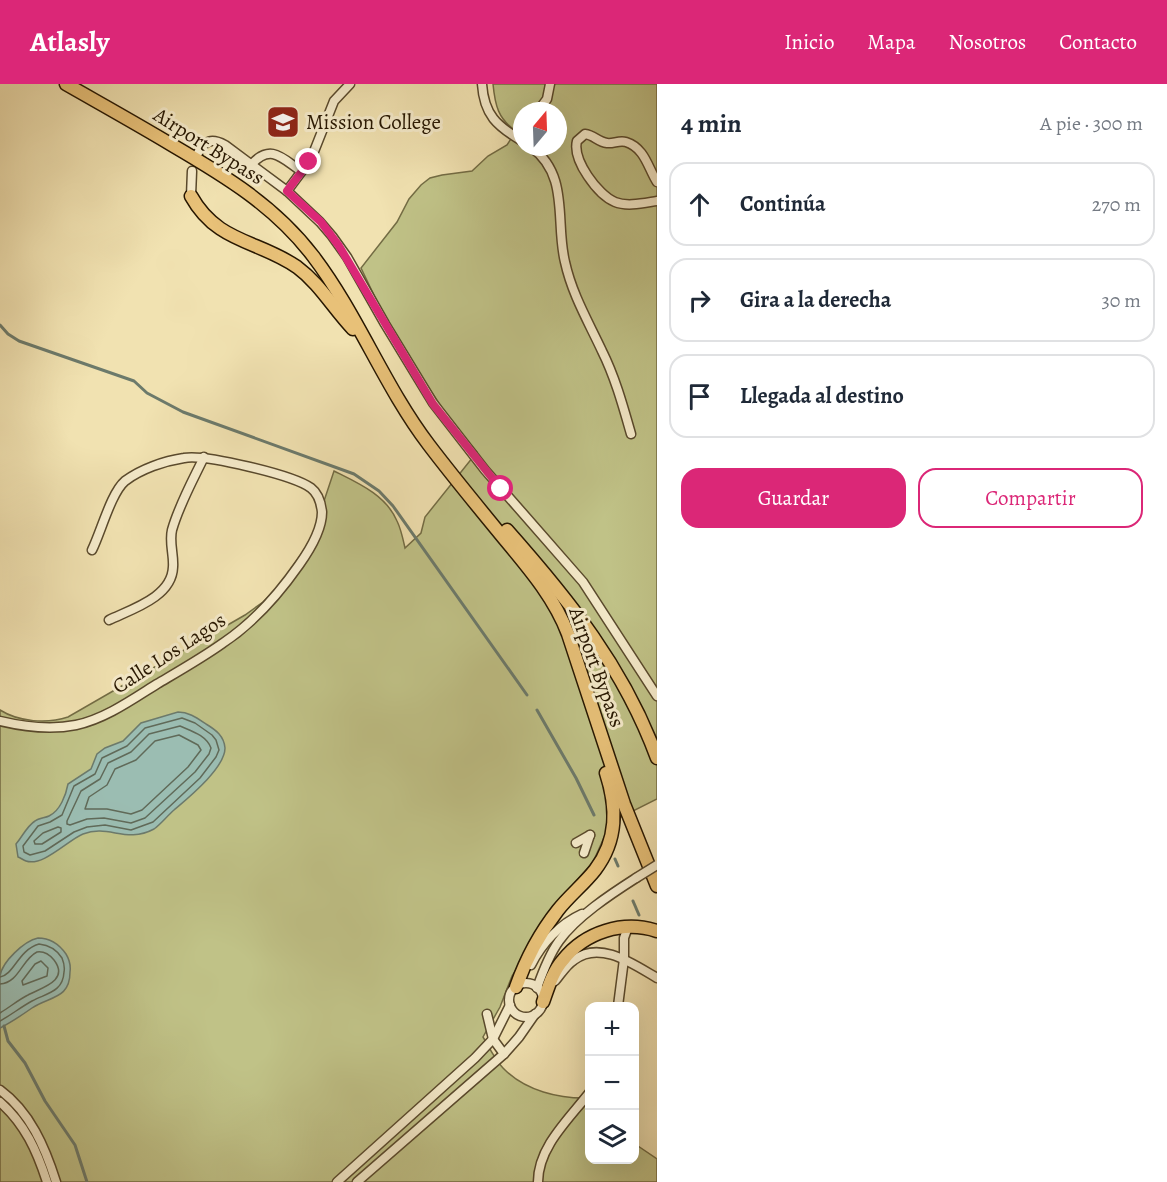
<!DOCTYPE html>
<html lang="es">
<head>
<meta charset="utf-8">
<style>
  body { margin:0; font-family:Alegreya,serif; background:#f6f6f7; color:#1f2937 }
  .controls { position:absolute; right:18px; bottom:18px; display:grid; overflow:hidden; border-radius:12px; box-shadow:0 6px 24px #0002 }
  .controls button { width:54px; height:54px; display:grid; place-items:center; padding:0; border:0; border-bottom:2px solid #e0e1e3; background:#fff; color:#1f2937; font:30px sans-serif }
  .compass { position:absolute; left:513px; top:18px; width:54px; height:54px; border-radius:50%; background:#fff; box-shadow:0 6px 24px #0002; rotate:19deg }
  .stop { position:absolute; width:18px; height:18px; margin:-14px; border:4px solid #db2777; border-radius:50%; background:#fff }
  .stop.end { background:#db2777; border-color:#fff; box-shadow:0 2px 6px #0008 }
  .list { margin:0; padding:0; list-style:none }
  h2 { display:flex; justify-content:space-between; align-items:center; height:78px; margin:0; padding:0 24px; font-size:26px }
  h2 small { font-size:20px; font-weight:400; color:#747a83 }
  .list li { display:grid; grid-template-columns:39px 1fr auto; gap:18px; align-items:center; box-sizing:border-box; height:84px; margin:0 12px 12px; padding:0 12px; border:2px solid #e0e1e3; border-radius:18px }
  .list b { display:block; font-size:22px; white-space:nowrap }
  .list em { font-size:20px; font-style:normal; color:#747a83 }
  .actions { display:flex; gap:12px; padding:18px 24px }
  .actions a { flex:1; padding:14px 0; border:2px solid #db2777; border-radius:18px; text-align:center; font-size:21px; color:#db2777 }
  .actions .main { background:#db2777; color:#fff }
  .icon { flex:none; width:33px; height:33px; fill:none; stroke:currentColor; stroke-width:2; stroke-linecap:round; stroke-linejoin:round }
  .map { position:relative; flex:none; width:657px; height:1098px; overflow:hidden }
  header { display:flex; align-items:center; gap:36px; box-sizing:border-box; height:84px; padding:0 30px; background:#db2777; color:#fff }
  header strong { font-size:28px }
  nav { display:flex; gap:33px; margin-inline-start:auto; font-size:21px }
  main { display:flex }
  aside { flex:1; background:#fff }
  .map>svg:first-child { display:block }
  .green { fill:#c0c287; stroke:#736c44; stroke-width:1.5; fill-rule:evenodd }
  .water { fill:#9bbdb2; stroke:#6c7a6b; stroke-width:1.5 }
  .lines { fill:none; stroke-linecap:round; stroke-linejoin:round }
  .shore { stroke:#606a59; stroke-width:1.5 }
  .stream { stroke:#6c7a6b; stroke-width:3 }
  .minor-casing { stroke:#59492c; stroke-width:11 }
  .highway-casing { stroke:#261600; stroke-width:15 }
  .minor { stroke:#f6eccc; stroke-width:8 }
  .highway { stroke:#e8c178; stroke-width:12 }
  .minor-bridge-casing { stroke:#59492c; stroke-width:11; stroke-linecap:butt }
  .minor-bridge { stroke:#f6eccc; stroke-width:8 }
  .route { stroke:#db2777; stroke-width:8 }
  .labels { text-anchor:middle; stroke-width:6; stroke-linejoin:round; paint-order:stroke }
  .poi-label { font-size:21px; fill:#261600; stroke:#f6eccc; text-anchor:start }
  .street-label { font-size:21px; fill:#261600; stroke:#f6eccc }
</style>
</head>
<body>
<header>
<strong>Atlasly</strong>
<nav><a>Inicio</a><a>Mapa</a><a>Nosotros</a><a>Contacto</a></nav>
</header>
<main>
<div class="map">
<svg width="657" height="1098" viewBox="0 0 657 1098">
  <rect width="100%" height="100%" fill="#f1e2b1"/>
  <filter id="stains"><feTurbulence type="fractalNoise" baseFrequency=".00333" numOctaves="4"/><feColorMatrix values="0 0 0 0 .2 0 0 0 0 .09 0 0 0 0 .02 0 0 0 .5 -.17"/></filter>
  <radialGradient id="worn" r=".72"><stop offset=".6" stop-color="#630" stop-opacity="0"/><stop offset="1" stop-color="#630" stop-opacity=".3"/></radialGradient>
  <path class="green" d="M493,0h164v715l-46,23 -18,40 -30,34 -51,80 -12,31 -17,30c6,10 12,23 20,31 22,23 57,31 86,30l1,62h44l1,-16 22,15v23h-657v-472c19,12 47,14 68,7l177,-102 18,-13 17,-17 31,-45 23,-69c24,12 52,24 63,50 4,8 6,18 8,27l16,-15 4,-16 52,-65 -25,-29 -47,-71 -20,-34 -24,-50 36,-46 12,-23 12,-14 9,-7 12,-3 30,-4 16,-15 19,-11 9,-14c-18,-12 -21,-26 -23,-47zM522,27h36v36h-36z"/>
  <g class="water">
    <path d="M178,628c11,0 19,6 28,12 10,6 18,12 19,24 0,20 -37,50 -51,62 -7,6 -13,14 -20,19 -28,15 -45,-5 -71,5 -15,6 -40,33 -57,27 -3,-1 -5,-3 -8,-4l-2,-13c6,-7 11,-18 19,-23 4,-3 10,-3 14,-5 11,-5 17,-21 19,-32l23,-15 6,-15 8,-6 18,-7 18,-18z"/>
    <path d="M38,854c11,0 21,6 28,16 3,5 5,11 4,18 0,27 -20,24 -38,36 -10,7 -20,14 -32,20 0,-17 0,-36 0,-52 2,-14 24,-35 38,-38z"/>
  </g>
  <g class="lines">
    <g class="shore">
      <path d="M182,634l13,5 17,12 4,5 3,10 -3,7 -16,21 -47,44 -22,8 -26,-5 -18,2 -13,5 -29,19 -15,4 -6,-3 -1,-6 15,-20 12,-4 12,-7 12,-29 21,-12 7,-16 25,-12 18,-18z"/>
      <path d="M180,642c11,5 26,9 31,22l-2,6 -14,18 -50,46 -14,5 -27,-5 -17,1 -17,6 -3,-1v-3l14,-30 19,-12 8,-16 23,-11 18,-18z"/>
      <path d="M179,651l19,10 3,5 -13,17 -46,43 -11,4 -24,-5h-22l4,-12 18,-12 8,-16 21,-9 19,-19z"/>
      <path d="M58,743l3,1v4l-19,12h-7l-1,-3 9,-8z"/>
      <path d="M41,877l7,7 -1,8 -24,9 -1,-4 13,-17z"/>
      <path d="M0,893c14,-2 18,-27 39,-33 9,1 18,6 23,14 2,5 3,9 2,14 -1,20 -17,21 -32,29 -11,6 -21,14 -32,20"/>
      <path d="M0,900c19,-1 22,-25 37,-32 7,-1 12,2 17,8 16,21 -13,28 -26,35 -10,5 -18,12 -28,18"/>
    </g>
    <g class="stream">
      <path d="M0,241l8,9 11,7 115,40 13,12 36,19 171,62 25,17 14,15 134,189"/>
      <path d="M537,626l39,68 18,37"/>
      <path d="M615,775l3,7"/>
      <path d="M633,817l6,14"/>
      <path d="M4,942l4,15 17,22 20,38 30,44 12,37"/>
    </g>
    <g class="minor-casing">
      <g id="minor">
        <path d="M482,0c2,31 15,42 40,57"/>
        <path d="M538,27l9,-12 3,-15"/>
        <path d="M531,63c39,28 24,75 34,115 7,32 23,59 37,89 13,26 21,55 29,83"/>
        <path d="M198,69c7,-13 14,-15 27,-8l62,46 33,31 12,14 15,21 38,67 48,79 52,67 98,112 74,114"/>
        <path d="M252,80c19,-21 31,-5 49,7"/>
        <path d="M657,98c-9,-14 -12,-34 -31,-40 -7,-2 -13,2 -19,1 -9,-1 -13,-8 -22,-9l-8,7c-5,19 21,54 38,61 12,5 29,1 42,-1"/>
        <path d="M287,107l24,-32 23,-58 16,-17"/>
        <path d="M191,112l1,-25"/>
        <path d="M109,536c23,-11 63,-23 64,-53 1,-12 -4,-25 -1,-37 7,-25 21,-50 32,-73"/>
        <path d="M0,637c25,6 51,9 76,4 29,-6 57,-26 81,-41 22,-13 45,-26 66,-41 30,-20 55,-48 76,-78 10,-14 23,-34 23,-53 -1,-9 -3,-18 -11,-24 -18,-13 -106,-34 -127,-30 -20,3 -43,11 -59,23 -14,12 -24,51 -33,69"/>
        <path d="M576,759l14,-8"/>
        <path d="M584,769l6,-18"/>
        <path d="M531,881c11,-22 29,-41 51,-51"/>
        <path d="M555,897c6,-7 11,-16 19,-21 26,-20 59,4 83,18"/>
        <circle cx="526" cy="916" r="17"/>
        <path d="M537,904c6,-17 12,-33 22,-47 17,-24 52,-47 77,-63"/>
        <path d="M618,922l6,-47v-21l4,-11"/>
        <path d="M487,930l6,25 11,15"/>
        <path d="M0,1006c30,22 45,57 56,92"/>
        <path d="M0,1018c25,22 37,49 47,80"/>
        <path d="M337,1098l138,-124 18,-19 17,-34"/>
        <path d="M357,1098l147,-128 15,-17 16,-23"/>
        <path d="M538,1098c0,-35 31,-63 52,-90"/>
      </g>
    </g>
    <g class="highway-casing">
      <g id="highway">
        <path d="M66,0c35,20 71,40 106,61 53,31 103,61 141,111 45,59 71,130 116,189 22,29 45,57 68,85 26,32 56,64 71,104l56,170 33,82"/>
        <path d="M191,112c26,47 67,44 106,71 23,17 36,41 56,62"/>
        <path d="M507,446c62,70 117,138 150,228"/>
        <path d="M516,903c10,-28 23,-53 42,-77 11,-14 26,-26 37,-40 23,-30 22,-63 11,-97"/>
        <path d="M543,918c5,-14 10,-31 20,-42 22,-28 60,-40 94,-29"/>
      </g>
    </g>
    <use href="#minor" class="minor"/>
    <use href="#highway" class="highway"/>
    <g class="minor-bridge-casing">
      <path id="minor-bridge" d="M636,794l21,-13"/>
    </g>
    <use href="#minor-bridge" class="minor-bridge"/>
  </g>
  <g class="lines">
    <path class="route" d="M309,78l-22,29 34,31 18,24 94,158 68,85"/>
  </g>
  <defs>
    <g id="university-square" transform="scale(1.725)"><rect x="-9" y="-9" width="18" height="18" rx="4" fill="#8f2418" stroke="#f6eccc"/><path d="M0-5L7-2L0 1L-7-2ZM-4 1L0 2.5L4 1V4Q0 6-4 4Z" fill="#fff"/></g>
  </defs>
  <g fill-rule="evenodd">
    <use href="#university-square" x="283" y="38"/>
  </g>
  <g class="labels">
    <g class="poi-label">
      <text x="306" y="45">Mission College</text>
    </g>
    <g class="street-label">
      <text transform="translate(209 62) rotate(32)" y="7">Airport Bypass</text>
      <text transform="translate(169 569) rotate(-33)" y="7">Calle Los Lagos</text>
      <text transform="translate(597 583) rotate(70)" y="7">Airport Bypass</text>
    </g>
  </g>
  <rect width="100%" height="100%" filter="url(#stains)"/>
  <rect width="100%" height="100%" fill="url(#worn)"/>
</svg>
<div class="controls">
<button>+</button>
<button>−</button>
<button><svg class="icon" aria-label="layers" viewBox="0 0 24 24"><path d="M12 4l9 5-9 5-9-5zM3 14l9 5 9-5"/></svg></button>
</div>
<svg class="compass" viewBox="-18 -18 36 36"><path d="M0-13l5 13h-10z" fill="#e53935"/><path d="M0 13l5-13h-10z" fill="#747a83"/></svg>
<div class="stop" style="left:501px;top:405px"></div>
<div class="stop end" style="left:309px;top:78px"></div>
</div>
<aside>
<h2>4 min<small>A pie · 300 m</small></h2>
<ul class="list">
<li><svg class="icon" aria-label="ahead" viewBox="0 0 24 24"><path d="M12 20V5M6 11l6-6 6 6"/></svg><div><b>Continúa</b></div><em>270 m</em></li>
<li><svg class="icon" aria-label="right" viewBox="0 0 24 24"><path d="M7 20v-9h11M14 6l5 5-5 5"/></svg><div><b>Gira a la derecha</b></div><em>30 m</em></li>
<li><svg class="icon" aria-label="arrive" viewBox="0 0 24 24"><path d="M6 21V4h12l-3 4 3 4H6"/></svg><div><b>Llegada al destino</b></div></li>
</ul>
<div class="actions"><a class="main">Guardar</a><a>Compartir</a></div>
</aside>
</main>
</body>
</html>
